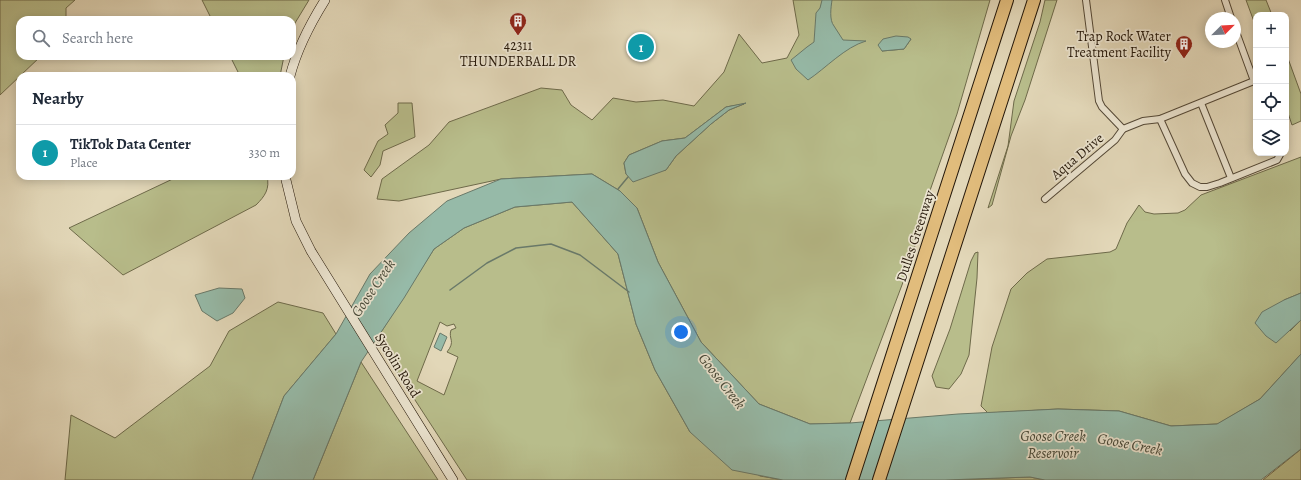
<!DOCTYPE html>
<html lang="en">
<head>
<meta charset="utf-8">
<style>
  body { margin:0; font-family:Alegreya,serif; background:#f2f2f3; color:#1f2937 }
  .controls { position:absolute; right:12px; top:12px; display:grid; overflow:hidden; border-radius:8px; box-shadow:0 2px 10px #0003 }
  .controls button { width:36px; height:36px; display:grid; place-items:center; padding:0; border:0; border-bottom:1px solid #e0e1e3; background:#fff; color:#1f2937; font:20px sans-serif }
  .compass { position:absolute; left:1205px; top:12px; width:36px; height:36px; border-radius:50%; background:#fff; box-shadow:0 2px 10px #0003; rotate:66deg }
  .you { position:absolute; left:681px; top:332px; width:14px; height:14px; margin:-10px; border:3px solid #fff; border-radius:50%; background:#1a73e8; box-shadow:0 0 0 6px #1a73e833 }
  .badge { display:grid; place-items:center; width:26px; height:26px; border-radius:50%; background:#d93025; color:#fff; font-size:13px; font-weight:700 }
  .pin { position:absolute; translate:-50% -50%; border:2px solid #fff; box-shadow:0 1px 4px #0006 }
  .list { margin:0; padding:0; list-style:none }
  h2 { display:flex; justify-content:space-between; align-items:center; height:52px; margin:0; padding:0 16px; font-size:17px }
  h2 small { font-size:13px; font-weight:400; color:#747a83 }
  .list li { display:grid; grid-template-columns:26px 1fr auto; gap:12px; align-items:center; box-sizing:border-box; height:56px; padding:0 16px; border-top:1px solid #e0e1e3 }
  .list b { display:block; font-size:15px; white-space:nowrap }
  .list p { margin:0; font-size:13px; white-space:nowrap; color:#747a83 }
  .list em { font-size:13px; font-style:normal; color:#747a83 }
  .icon { flex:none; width:22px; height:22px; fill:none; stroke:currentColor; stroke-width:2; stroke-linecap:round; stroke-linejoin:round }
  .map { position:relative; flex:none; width:1301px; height:480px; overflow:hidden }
  .search { position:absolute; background:#fff; box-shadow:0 2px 10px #0003; left:16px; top:16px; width:280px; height:44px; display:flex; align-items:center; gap:10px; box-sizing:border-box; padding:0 14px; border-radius:12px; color:#747a83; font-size:15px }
  .panel { position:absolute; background:#fff; box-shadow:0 2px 10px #0003; left:16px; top:72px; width:280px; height:108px; border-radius:12px }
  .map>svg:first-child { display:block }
  .green { fill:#b8bd8b; stroke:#6e6a4a; fill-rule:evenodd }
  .water { fill:#96baa8; stroke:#697969 }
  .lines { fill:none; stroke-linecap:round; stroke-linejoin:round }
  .stream { stroke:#697969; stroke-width:1.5 }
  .minor-casing { stroke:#544836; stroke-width:8 }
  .secondary-casing { stroke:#25180a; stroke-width:10 }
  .motorway-casing { stroke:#25180a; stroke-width:14 }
  .minor { stroke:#ece5d1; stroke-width:6 }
  .secondary { stroke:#ece5d1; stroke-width:9 }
  .motorway { stroke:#e1bc7c; stroke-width:12 }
  .labels { text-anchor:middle; stroke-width:3.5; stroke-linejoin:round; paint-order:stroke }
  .poi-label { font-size:14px; fill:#25180a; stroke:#ece5d1; text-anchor:end }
  .street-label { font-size:14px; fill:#25180a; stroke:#ece5d1 }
  .water-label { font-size:15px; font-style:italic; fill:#474939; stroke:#ece5d1 }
</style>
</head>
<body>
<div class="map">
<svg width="1301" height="480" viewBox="0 0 1301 480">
  <rect width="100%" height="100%" fill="#e2d7b8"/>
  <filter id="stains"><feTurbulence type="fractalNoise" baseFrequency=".005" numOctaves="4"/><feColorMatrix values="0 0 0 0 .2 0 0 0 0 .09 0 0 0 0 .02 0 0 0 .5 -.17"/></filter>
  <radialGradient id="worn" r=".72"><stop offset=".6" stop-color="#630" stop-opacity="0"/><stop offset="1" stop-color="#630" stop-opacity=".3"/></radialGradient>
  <g class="green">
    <path d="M0,0h75l-9,8v12h-46v36h21l-41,39z"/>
    <path d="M202,0h107l-17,28v-8h-80z"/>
    <path d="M793,0h197l-33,114 -30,85 -16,62 -61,162 -40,1 -51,-20 -58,-62 -43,-80 -21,-54 -17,-17 -28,-17 -91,5 -102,22 -22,-2 5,-20 47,-34 20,-23 92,-34 21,2 9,15 21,15 21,-22 23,4 27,-2 31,6 30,-34 15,-38 23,29 25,-5 12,-23zM911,39l-7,10 -22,2zM744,104l-15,6 -18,14 -35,32 -10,14 -40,4 -2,-11 5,-8 33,-14 23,-3 41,-31z"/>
    <path d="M1045,0h12l-32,100 -14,36 -19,69 -4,3 20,-62 6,-45 26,-79z"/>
    <path d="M1246,0h20l6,15h-16v12z"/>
    <path d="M1286,53l15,41v27l-9,4 -6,-18z"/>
    <path d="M230,56h54l-4,20h-40z"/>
    <path d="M398,103h14l3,34 -32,14 -3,14 -9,12 -7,-7 14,-29 10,-7 -3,-9 13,-12z"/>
    <path d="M1301,157v136l-17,7 6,31 11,-11v34l-41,45 -42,25 -47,2 -52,-15 -61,-2 -70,4 -7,-7 11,-59 19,-58 16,-16 20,-14 63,-7 6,-3 11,-26 12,-18 6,7 9,2 24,-1 7,-3 16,-15z"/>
    <path d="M179,176h88c3,13 -2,20 -11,29l-133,70 -54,-47z"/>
    <path d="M572,202l46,52 18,70 19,46 35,62 70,44 23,4h-316l-91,-140 58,-91 30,-21 51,-21zM440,322l7,4 7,-2 2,4 -5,2c-3,9 5,11 -4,22l11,5 -14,38 -27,-14z"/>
    <path d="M978,252l-1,26 -8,77 -8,19 -12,15 -13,-2 -4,-11 18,-47 21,-68 4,-8z"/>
    <path d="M278,302l45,11 13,21 -52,62 -32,84h-187l6,-65 44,23 95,-72 19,-35z"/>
    <path d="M361,362l77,118h-125z"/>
    <path d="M1301,449v31h-38l37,-30z"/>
    <path d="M1030,477l15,3h-100z"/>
  </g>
  <g class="water">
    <path d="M822,0h10c-1,7 -3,20 2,26 3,5 6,9 9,14l23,1c-21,6 -40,27 -58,39l-12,-11 -5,-9 16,-13 7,-5 2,-29 4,-5z"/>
    <path d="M896,36l12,1 3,2 -7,10 -22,2 -4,-6 5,-6z"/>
    <path d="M746,103l-17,7 -18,14 -35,32 -10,14 -33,12 -7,-8 -2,-11 5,-8 33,-14 23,-3 41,-31z"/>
    <path d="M592,174l28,17 17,17 21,54 43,80 58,62 51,20 40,-1 108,-9 100,-5 61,2 52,15 46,-2 43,-25 41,-45v95l-40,31h-216l-15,-3 -85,3h-162l-51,-10 -42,-38 -35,-62 -19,-46 -18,-70 -46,-52 -57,5 -51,21 -30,21 -30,49 -43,64 -48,118h-61l32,-84 52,-62 34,-60 39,-41 38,-32 54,-22z"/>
    <path d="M219,288l23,1 3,9 -12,15 -16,8 -15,-10 -7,-16z"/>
    <path d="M1301,293v27l-25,23 -10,-7 -11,-13 7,-11 22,-12z"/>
    <path d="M440,333l7,4 -6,14 -7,-4z"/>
  </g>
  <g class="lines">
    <g class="stream">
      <path d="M618,189l10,-12"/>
      <path d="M450,290l37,-27 29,-15 35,-4 29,11 49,37"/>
    </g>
    <g class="minor-casing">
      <g id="minor">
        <path d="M1086,0l13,101 3,6 21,22 20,-8 17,-2 94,-38 -19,-52"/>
        <path d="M1225,0l6,18"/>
        <path d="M1201,103l30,75"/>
        <path d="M1160,119l25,55 7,9 8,4h7l13,-4 57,-23 4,-7"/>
        <path d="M1045,199l70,-59 8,-11"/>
      </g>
    </g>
    <g class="secondary-casing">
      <g id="secondary">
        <path d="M290,76c7,-27 20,-52 35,-76"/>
        <path d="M285,176l11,45 15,30 142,229"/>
      </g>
    </g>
    <g class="motorway-casing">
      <g id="motorway">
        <path d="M852,480l155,-480"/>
        <path d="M879,480l155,-480"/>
      </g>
    </g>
    <use href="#minor" class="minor"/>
    <use href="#secondary" class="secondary"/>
    <use href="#motorway" class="motorway"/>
  </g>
  <defs>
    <g id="building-pin" transform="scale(0.9)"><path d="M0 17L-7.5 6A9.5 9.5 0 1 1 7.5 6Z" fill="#8f2418" stroke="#ece5d1"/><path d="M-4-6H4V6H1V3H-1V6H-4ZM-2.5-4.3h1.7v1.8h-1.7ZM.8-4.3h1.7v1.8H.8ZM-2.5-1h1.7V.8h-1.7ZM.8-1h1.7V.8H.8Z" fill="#fff"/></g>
  </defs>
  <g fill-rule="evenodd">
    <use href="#building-pin" x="518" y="21"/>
    <use href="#building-pin" x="1184" y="44"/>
  </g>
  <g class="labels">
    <g class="poi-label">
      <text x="1171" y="41">Trap Rock Water<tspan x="1171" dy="16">Treatment Facility</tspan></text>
      <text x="518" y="50" text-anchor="middle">42311<tspan x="518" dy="16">THUNDERBALL DR</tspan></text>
    </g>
    <g class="street-label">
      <text transform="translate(1077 156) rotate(-40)" y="5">Aqua Drive</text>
      <text transform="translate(915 236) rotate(-72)" y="5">Dulles Greenway</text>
      <text transform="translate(398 365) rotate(58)" y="5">Sycolin Road</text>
    </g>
    <g class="water-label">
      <text transform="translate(373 288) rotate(-56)" y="5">Goose Creek</text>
      <text transform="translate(722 381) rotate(52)" y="5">Goose Creek</text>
      <text x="1053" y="441">Goose Creek<tspan x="1053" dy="17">Reservoir</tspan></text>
      <text transform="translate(1130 444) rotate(11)" y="5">Goose Creek</text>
    </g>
  </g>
  <rect width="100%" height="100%" filter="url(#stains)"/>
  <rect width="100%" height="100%" fill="url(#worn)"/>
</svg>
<div class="controls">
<button>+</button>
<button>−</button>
<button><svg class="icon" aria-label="locate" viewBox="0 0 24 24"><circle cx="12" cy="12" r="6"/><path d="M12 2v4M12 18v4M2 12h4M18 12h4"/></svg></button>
<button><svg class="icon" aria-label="layers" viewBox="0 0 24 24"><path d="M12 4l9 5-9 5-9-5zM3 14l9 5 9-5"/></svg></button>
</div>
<svg class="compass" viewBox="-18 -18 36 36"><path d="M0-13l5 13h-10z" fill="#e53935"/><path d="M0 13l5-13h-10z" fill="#747a83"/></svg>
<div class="you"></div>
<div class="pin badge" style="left:641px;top:47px;background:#0f9aa8">1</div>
<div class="search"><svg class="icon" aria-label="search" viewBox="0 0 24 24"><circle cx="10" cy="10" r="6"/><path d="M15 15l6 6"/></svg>Search here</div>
<section class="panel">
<h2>Nearby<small></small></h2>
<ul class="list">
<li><span class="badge" style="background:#0f9aa8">1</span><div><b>TikTok Data Center</b><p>Place</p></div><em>330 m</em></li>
</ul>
</section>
</div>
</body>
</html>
